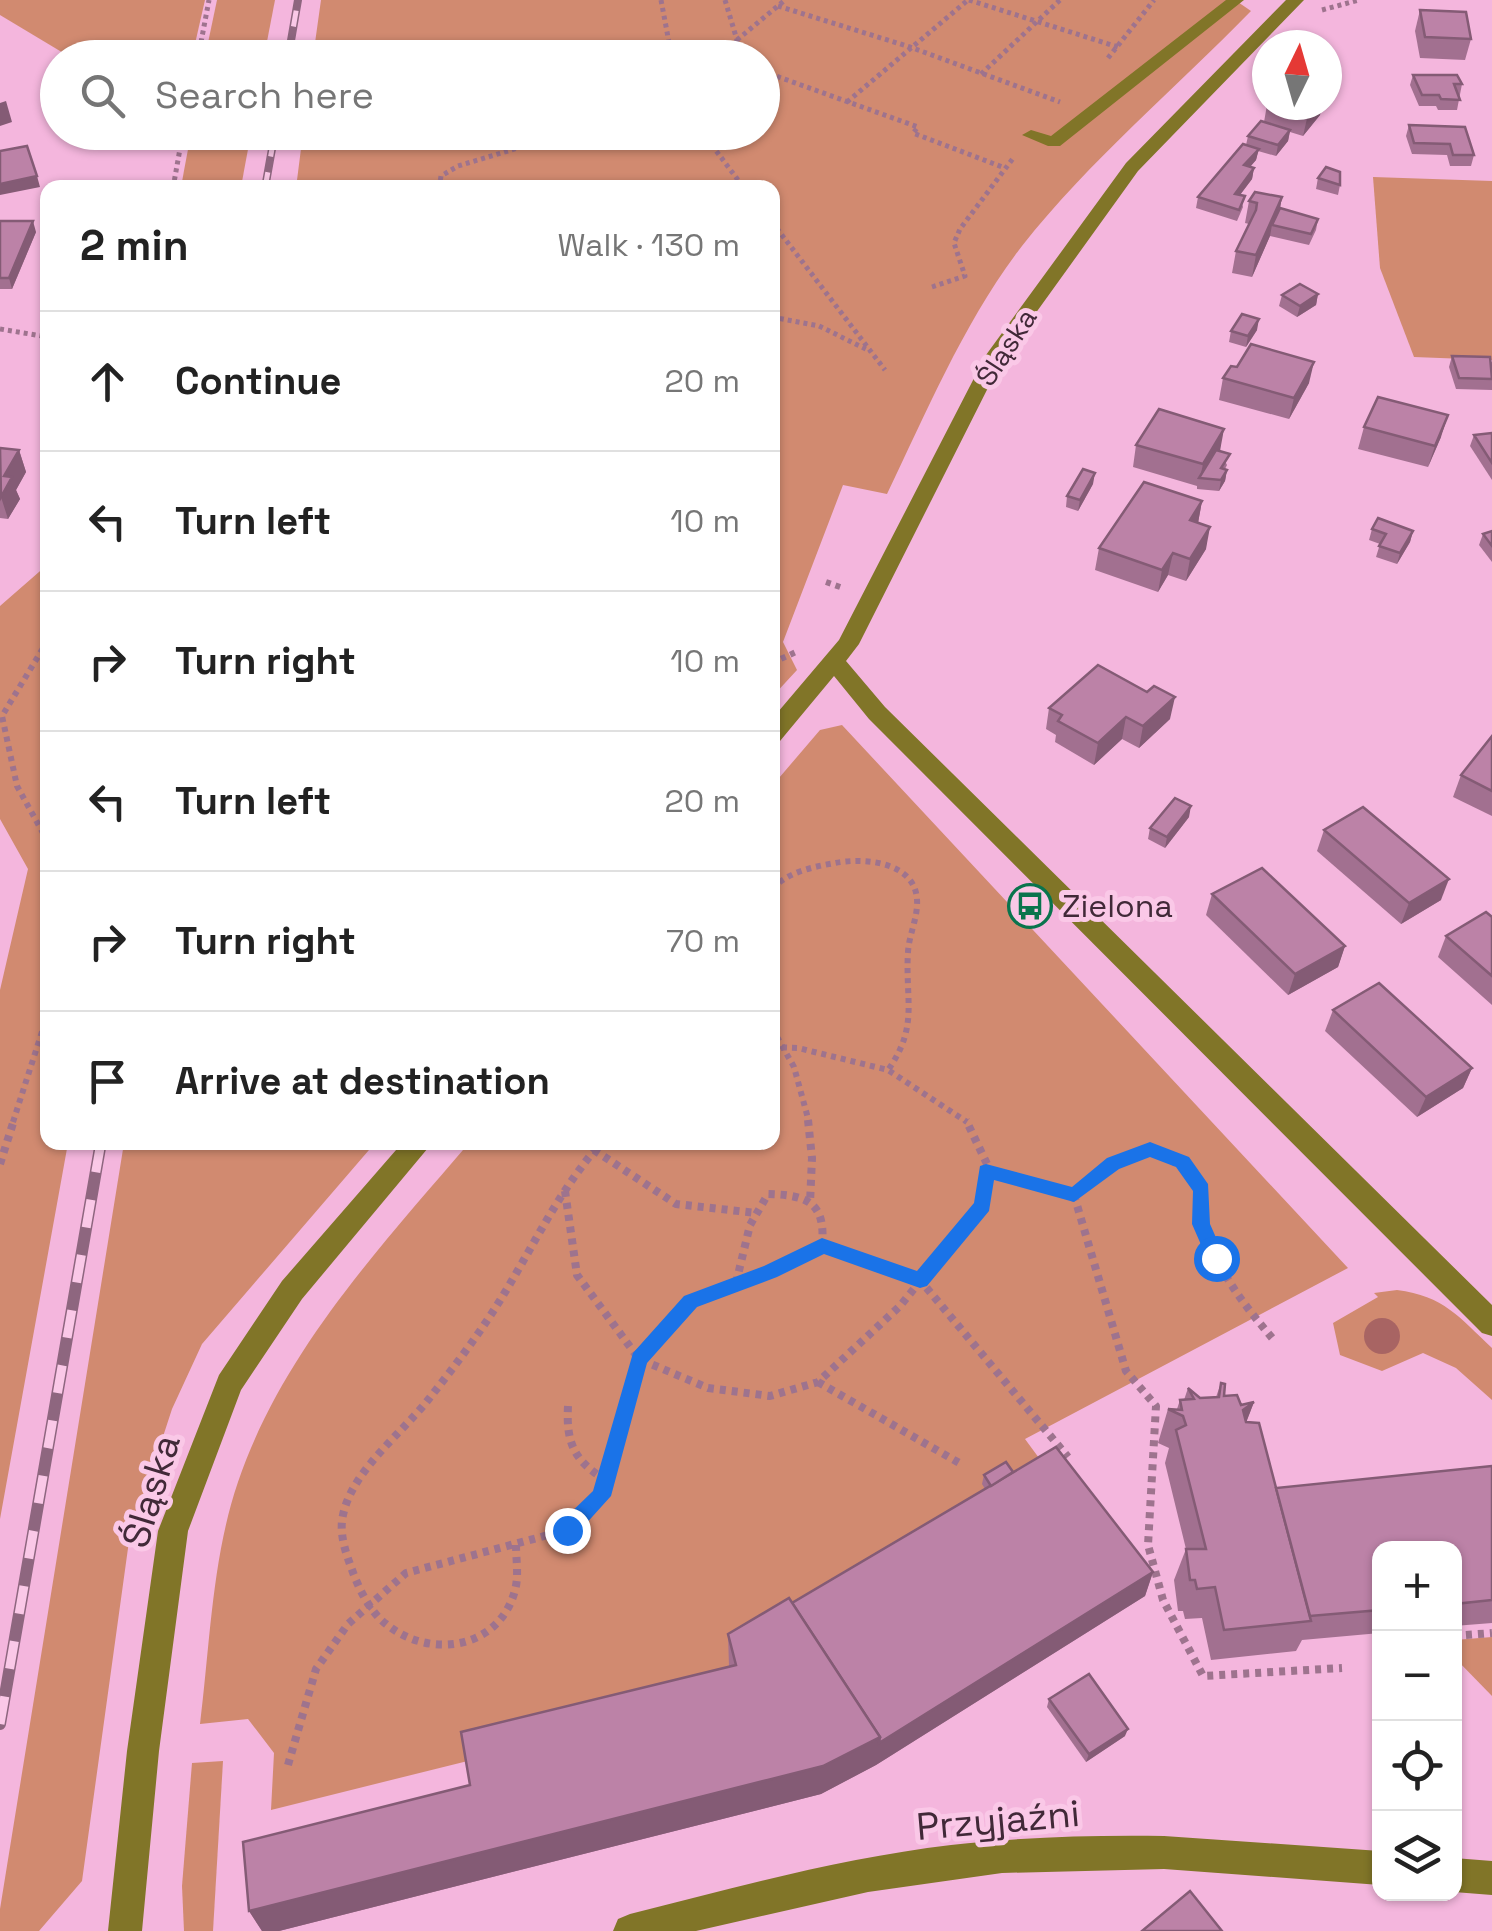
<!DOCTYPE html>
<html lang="en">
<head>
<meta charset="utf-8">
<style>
  body { margin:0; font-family:"Space Grotesk",sans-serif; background:#f6f6f6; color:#222 }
  .controls { position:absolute; right:30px; bottom:30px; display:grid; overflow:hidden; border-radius:20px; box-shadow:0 2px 8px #0004 }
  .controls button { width:90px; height:90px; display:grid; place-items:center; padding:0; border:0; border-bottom:2px solid #e0e0e0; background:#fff; color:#222; font:50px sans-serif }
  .compass { position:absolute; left:1252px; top:30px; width:90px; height:90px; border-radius:50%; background:#fff; box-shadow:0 2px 8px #0004; rotate:5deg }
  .stop { position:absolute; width:30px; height:30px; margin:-22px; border:8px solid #1a73e8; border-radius:50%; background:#fff }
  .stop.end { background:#1a73e8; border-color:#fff; box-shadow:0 2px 10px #0008 }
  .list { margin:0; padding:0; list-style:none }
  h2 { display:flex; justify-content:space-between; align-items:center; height:130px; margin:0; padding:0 40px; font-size:42px }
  h2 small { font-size:32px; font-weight:400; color:#767676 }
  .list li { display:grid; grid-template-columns:65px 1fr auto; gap:30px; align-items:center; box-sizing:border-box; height:140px; padding:0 40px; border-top:2px solid #e0e0e0 }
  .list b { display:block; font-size:38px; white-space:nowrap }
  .list em { font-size:32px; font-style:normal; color:#767676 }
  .icon { flex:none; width:55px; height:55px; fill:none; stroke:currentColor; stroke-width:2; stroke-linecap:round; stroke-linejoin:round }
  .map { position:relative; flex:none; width:1492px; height:1931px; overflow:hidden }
  .search { position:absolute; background:#fff; box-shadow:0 2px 8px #0004; left:40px; top:40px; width:740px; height:110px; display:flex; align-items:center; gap:25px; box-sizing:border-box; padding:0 35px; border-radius:55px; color:#767676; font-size:38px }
  .panel { position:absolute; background:#fff; box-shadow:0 2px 8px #0004; left:40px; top:180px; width:740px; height:970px; border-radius:20px }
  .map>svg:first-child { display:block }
  .green { fill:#d18a70 }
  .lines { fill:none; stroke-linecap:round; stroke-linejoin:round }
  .path-far2 { stroke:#9e738e; stroke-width:5; stroke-dasharray:4 4; stroke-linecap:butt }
  .path-far1 { stroke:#9e738e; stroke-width:6; stroke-dasharray:5 5; stroke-linecap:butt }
  .path { stroke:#9e738e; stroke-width:8; stroke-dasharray:6 6; stroke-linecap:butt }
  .minor { fill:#817528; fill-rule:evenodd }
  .rail-far1-casing { stroke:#8e667f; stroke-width:8 }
  .rail-casing { stroke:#8e667f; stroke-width:12 }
  .rail-far1 { stroke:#fac8e7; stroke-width:5; stroke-dasharray:16; stroke-linecap:butt }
  .rail { stroke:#fac8e7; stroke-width:9; stroke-dasharray:28; stroke-linecap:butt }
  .tree { fill:#a86463 }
  .wall { fill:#a27090 }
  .shaded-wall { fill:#845b75 }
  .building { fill:#bc82a7; stroke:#845b75; stroke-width:2.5 }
  .route { fill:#1a73e8 }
  .labels { text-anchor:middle; stroke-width:10; stroke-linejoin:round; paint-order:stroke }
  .far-street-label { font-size:28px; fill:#412938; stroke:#fac8e7 }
  .poi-label { font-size:32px; fill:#412938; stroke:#fac8e7; text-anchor:start }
  .near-street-label { font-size:38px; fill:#412938; stroke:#fac8e7 }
</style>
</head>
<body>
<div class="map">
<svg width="1492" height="1931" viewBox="0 0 1492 1931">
  <rect width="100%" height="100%" fill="#f4b6dd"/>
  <g class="green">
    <path d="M0,0h205l-13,57h-122l-70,-42z"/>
    <path d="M217,0h58l-11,57h-59z"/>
    <path d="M321,0h914l16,11c-76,78 -161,149 -229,235 -57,74 -95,165 -135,248l-44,-9 -60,157 14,28 -24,26 -1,-508h-476l7,-55 459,-1v-74l-449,-1z"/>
    <path d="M191,133h60l-10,54h-60z"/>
    <path d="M1373,177l119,4v179l-78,-3 -34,-89z"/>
    <path d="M47,565l1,577 20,1 -68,376v-529l28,-121 -28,-50v-213z"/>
    <path d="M842,725l506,543 -323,171 25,34 -53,32 -261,189 -465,116 3,-57 -26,-34 -48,5c10,-79 12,-166 38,-242 44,-130 143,-236 231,-339l303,-1 1,-357 47,-55z"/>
    <path d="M124,1143h251l-173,201 -30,65 -43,132 -47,340 -43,50h-39v-22z"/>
    <path d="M1397,1290c47,6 62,27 95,58v52l-36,-32 -33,-15 -41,18 -42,-16 -7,-32 45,-26 -4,-4z"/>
    <path d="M1492,1637v59l-38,-39 1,-17z"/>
    <path d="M223,1761l-10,170h-29l-2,-45 10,-123z"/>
  </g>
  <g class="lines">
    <g class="path-far2">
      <path d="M661,0l11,58"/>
      <path d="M725,0l12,40 -3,7 11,4 -5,7"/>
      <path d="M969,0l149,47"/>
      <path d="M778,6l132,41 150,55"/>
      <path d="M1322,10l37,-10"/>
      <path d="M737,40l48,-40"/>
      <path d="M198,58l11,-58"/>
      <path d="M1108,58l46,-58"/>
      <path d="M762,71l156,56 -5,6 92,35"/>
      <path d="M981,74l79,-74"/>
      <path d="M847,102l121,-102"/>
      <path d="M702,132l42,56"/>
      <path d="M173,188l10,-56"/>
      <path d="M439,188l2,-12 17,-10 113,-34"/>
      <path d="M772,222l113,148"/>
      <path d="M932,287l33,-11 -11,-33 6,-14 54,-72"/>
      <path d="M772,317l47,9 51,25"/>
      <path d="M0,329l48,8"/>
    </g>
    <g class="path-far1">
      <path d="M826,582l17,6"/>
      <path d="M48,640l-46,76 15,70 31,56"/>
      <path d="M772,663l24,-11"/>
      <path d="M772,889c16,-17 40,-22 63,-26 31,-6 85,-1 82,43 -1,16 -8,30 -9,46 -3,49 11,74 -20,118"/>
      <path d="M772,1028l22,39 15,55"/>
      <path d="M772,1047l26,1 90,22 79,52"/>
      <path d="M13,1122l35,-109"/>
    </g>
    <g class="path">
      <path d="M808,1120l4,38 -2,45"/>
      <path d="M594,1150l82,54 80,9"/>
      <path d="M0,1164l14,-44"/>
      <path d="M986,1171l88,24 39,-31 37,-15c68,31 40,51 65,106 14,31 36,58 58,84"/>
      <path d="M565,1191l12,84 62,84 69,29 62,8 48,-14 82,-76 82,-101 5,-41 -21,-44"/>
      <path d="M1074,1195l52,176 30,35 -8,139 15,55 40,76 139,-8"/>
      <path d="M736,1283l14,-58 18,-31c40,1 58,9 54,52"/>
      <path d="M818,1382l143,82"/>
      <path d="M568,1406c-2,37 6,55 38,74"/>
      <path d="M516,1545c0,15 3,31 -1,45 -15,59 -85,70 -129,34 -17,-13 -28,-37 -35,-57 -6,-16 -12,-35 -8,-52 9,-44 58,-81 85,-115 30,-38 59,-76 83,-118 29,-49 53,-98 91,-140"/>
      <path d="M1454,1636l38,-3"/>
      <path d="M288,1765l28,-96 32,-45 58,-51 161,-43 35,-34 37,-137 52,-58 80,-29 51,-26 98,34 148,177"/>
    </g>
    <g class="minor">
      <path d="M1226,0h18l-184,146h-12l-26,-11 9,-5 20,6z"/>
      <path d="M1286,0h18l-166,171 -136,189 -143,284 -13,17 39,46 607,598v31l-10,-3 -613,-614 -35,-43 -54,65 -8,2v-24l67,-79 147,-285 140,-192z"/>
      <path d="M403,1142h30l-131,157 -61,91 -53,141 -29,220 -17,180h-34l19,-180 31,-220 61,-156 63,-94z"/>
      <path d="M1164,1836l216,15v34l-216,-16 -162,4 -134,19 -172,39h-83l5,-12 12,-5c106,-27 212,-56 321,-69 71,-8 142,-10 213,-9z"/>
      <path d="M1454,1858l38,3v34l-38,-3z"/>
    </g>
    <g class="rail-far1-casing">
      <g id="rail-far1">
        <path d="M288,58l10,-58"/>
        <path d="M265,188l10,-56"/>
      </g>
    </g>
    <g class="rail-casing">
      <path id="rail" d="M0,1724l101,-582"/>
    </g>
    <use href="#rail-far1" class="rail-far1"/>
    <use href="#rail" class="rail"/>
  </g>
  <circle class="tree" cx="1382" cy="1336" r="18"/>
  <g class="wall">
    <path d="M1420,10l51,29 -6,21 -45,-2 -5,-27z"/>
    <path d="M1413,75l49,9 -5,26h-19l-2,-4h-17l-9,-21z"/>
    <path d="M1267,105h55l-2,10 -17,21 -13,-4 -2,9 -12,15 -18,-5 -2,9 -6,7 4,1 -2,11 -12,16 3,12 -6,14 -41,-13 2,-11 48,-52 2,-9 16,-14z"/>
    <path d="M1409,125l65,30 -3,11h-21l-3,-11 -35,-1 -6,-18z"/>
    <path d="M1318,178l22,7 -2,10 -22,-6z"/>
    <path d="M1282,197l-2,11 38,11 -2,11 -7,15 -39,-9 -18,41 -20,-4 4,-22 13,-27 -4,-1 4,-22z"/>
    <path d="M0,221l36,11 -24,57h-12z"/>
    <path d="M1318,294l-2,11 -19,12 -18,-11 3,-11z"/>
    <path d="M1257,330l-11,17 -17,-5 2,-11z"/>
    <path d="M1452,356l40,6v28l-36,-1 -7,-22z"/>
    <path d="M1223,378l86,5 -20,36 -70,-19z"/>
    <path d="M1364,427l77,10 -13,30 -70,-18z"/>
    <path d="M1492,433v47l-22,-34 4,-11z"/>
    <path d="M1136,445l84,6 7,14 -2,4 2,1 -2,11 -6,10 -22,-2v-3l-64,-19z"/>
    <path d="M0,448l19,2 7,22 -10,18 4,9 -12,20 -8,-1z"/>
    <path d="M1093,484l-15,27 -12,-4 1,-11z"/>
    <path d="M1202,501l-4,22 8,26 -20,32 -18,-6 -10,17 -63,-22 4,-22z"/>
    <path d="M1372,529l41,2 -3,11 -13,22 -21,-7 4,-13 -11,-4z"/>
    <path d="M1492,531v31l-13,-17 4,-11z"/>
    <path d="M1049,708l121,11 -31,29 -17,-9 -28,26 -39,-23 1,-7 -10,-6z"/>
    <path d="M1492,736v80l-39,-19 8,-22z"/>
    <path d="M1189,817l-24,31 -17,-9 2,-11z"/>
    <path d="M1324,830l117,70 -40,24 -84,-73z"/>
    <path d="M1212,894l133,52 -7,21 -50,28 -82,-80z"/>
    <path d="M1492,917v88l-54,-48 8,-21z"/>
    <path d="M1333,1010l139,58 -9,20 -46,29 -92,-86z"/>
    <path d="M1221,1383l3,13 17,9 13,-3 -8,20 30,66 216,-22v157l-38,3v-78h-74v85l-78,7 -6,11 -85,9 -9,-42 -17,1 -2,-8h-5l-4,-31 12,-31 -21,-86 4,-15 -11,-5 10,-34h9l3,-9h4l4,-12 12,10 16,-1z"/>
    <path d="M1013,1472l140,100 -8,24 -269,169 -55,29 -542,137h-17l-13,-20 221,-126 259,-119 -1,-32 64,-31 193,-114 -3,-5 2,-9z"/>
    <path d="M1049,1699l76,37 -39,26 -39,-55z"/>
  </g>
  <g class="shaded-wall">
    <path d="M6,101l6,21 -12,4v-23z"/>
    <path d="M1315,105h7l-2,10 -17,21 5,-22z"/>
    <path d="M1290,130l-2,11 -12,15 2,-11z"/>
    <path d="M1259,149l-3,11 -14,16 2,-11z"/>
    <path d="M1254,168l-2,11 -19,25 2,-10z"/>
    <path d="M37,176l3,11 -40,8v-11z"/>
    <path d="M1282,197l-4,22 -6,6 -2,11 -18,41 4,-22z"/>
    <path d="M33,221l3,11 -24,57 -3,-11z"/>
    <path d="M1318,294l-2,11 -19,12 3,-11z"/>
    <path d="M1259,319l-2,11 -11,17 2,-11z"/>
    <path d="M1314,362l-5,21 -20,36 5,-21z"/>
    <path d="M1448,415l-7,22 -13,30 7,-21z"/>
    <path d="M1224,429l-4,22 -20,27 3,-14z"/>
    <path d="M19,450l7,22 -10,18 4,9 -12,20 -7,-22 3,-21z"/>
    <path d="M1227,470l-2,11 -6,10 2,-11z"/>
    <path d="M1095,473l-2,11 -15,27 2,-11z"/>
    <path d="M1202,501l-4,22 -8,-3z"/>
    <path d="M1210,527l-4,22 -20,32 4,-22z"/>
    <path d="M1413,531l-3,11 -13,22 3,-11z"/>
    <path d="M1173,553l-5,22 -10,17 4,-22z"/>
    <path d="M1175,697l-5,22 -31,29 4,-22z"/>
    <path d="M1126,717l-4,22 -28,26 4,-22z"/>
    <path d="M1191,806l-2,11 -24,31 2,-11z"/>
    <path d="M1449,879l-8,21 -40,24 8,-21z"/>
    <path d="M1345,946l-7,21 -50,28 7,-21z"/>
    <path d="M1472,1068l-9,20 -46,29 9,-20z"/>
    <path d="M1254,1402l-13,34 2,-26z"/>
    <path d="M1153,1572l-8,24 -269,169 -55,29 -542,137h-17l-13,-20z"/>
    <path d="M1128,1729l-3,7 -39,26 3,-8z"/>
  </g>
  <g class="building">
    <path d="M1420,10l46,2 5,27 -46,-2z"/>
    <path d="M1413,75h44l5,9h-8l6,16 -19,-1 -2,-4h-17z"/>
    <path d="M1273,105h42l-7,9z"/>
    <path d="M1261,121l29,9 -12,15 -30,-9z"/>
    <path d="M1409,125l56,2 9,28h-21l-3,-11 -36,-1z"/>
    <path d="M1243,144l16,5 -15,16 10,3 -19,26 10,2 -6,14 -41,-13z"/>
    <path d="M27,146l10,30 -37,8v-33z"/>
    <path d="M1326,167l14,5v13l-22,-7z"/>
    <path d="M1255,192l27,5 -26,58 -20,-4 20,-41 1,-7 -8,-2z"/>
    <path d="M1280,208l38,11 -7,15 -39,-9z"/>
    <path d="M0,221h33l-24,57h-9z"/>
    <path d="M1300,284l18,10 -18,12 -18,-11z"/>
    <path d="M1242,314l17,5 -11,17 -17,-5z"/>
    <path d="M1251,344l63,18 -20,36 -71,-20 8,-12 6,1z"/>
    <path d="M1452,356l38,1 2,22 -33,-1z"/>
    <path d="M1378,397l70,18 -13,31 -71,-19z"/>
    <path d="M1159,409l65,20 -21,35 -67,-19z"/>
    <path d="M1492,433v30l-18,-28z"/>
    <path d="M0,448l19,2 -15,26 8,1 -11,20z"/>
    <path d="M1216,450l14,4 -9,14 6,2 -6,10 -22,-2z"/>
    <path d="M1083,469l12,4 -15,27 -13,-4z"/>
    <path d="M1144,482l58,19 -12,19 20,7 -20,32 -17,-6 -11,17 -63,-22z"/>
    <path d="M1378,518l35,13 -13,22 -21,-7 7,-12 -14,-5z"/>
    <path d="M1492,531v15l-9,-12z"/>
    <path d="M1098,665l49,27 7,-6 21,11 -32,29 -17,-9 -28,26 -40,-22 4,-6 -13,-7z"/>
    <path d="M1492,736v55l-31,-16z"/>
    <path d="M1175,798l16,8 -24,31 -17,-9z"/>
    <path d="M1363,807l86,72 -40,24 -85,-73z"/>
    <path d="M1262,868l83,78 -50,28 -83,-80z"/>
    <path d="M1486,912l6,5v59l-46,-40z"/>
    <path d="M1379,983l93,85 -46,29 -93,-87z"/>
    <path d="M1221,1383l4,1 -1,12 13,-1 4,10 13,-3 -11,8 3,12 13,1 52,198 -87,9 -9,-43 -18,2 -2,-9h-5l-4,-31h20l-30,-119 10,-5 -3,-9 -15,-7 14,1 -2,-10 14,-1 -6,-11 12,10 19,-1z"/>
    <path d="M1056,1447l97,125 -274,171 1,-6 -88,-134z"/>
    <path d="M1006,1462l7,10 -22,14 -7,-11z"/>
    <path d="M1492,1466v134l-38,4v-56h-74v62l-70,6 -34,-128z"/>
    <path d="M789,1598l91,139 -57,29 -574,145 -6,-69 227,-57 -9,-53 275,-67 -8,-31z"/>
    <path d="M1089,1674l39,55 -39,25 -40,-55z"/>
    <path d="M1190,1891l32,40h-80z"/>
  </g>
  <path class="route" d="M1150,1142l39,15 19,27 2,40 15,34 -3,5h-13l-17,-39 1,-33 -17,-24 -26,-10 -31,12 -45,33 -80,-22 -5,31 -62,75 -7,2 -96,-34 -47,23 -80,30 -50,56 -36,133 -37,41h-14v-14l33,-32 40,-138 51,-57 80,-30 58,-28 95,33 57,-68 6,-37 6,-2 86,23 35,-29z"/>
  <defs>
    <g id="bus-ring" transform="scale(2.25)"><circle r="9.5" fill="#fac8e7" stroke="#09744d" stroke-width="1.5"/><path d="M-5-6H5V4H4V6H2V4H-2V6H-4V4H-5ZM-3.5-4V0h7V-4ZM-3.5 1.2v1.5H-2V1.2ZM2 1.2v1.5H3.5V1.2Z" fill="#09744d"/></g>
  </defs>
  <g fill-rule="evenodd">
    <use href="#bus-ring" x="1030" y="906"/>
  </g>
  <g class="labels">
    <g class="far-street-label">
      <text transform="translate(1006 347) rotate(-57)" y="10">Śląska</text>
    </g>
    <g class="poi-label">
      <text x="1062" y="917">Zielona</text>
    </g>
    <g class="near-street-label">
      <text transform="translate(151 1491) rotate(-73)" y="13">Śląska</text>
      <text transform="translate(998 1820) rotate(-5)" y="13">Przyjaźni</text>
    </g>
  </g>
</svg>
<div class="controls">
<button>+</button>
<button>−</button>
<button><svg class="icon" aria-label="locate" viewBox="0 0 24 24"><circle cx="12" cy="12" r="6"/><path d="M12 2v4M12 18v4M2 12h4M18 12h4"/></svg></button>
<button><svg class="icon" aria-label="layers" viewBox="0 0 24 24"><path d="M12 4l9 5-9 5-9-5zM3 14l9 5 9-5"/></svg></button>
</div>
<svg class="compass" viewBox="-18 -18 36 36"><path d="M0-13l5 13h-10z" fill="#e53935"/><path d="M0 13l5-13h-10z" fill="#767676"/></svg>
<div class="stop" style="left:1216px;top:1258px"></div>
<div class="stop end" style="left:567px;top:1530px"></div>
<div class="search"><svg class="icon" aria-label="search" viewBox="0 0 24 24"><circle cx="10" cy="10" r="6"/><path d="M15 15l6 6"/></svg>Search here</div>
<section class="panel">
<h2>2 min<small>Walk · 130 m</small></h2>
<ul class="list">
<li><svg class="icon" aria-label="ahead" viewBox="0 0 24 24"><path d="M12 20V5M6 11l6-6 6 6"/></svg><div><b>Continue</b></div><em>20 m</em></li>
<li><svg class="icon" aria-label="left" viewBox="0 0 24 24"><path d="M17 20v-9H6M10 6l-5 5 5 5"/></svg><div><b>Turn left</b></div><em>10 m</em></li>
<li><svg class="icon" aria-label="right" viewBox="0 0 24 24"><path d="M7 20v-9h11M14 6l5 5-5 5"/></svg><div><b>Turn right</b></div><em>10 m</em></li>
<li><svg class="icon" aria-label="left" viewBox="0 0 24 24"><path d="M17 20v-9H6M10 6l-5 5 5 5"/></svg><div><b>Turn left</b></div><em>20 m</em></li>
<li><svg class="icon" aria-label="right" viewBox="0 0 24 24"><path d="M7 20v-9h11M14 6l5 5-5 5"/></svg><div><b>Turn right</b></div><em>70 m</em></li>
<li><svg class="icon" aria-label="arrive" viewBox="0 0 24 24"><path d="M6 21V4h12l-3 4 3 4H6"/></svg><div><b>Arrive at destination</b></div></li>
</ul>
</section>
</div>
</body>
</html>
